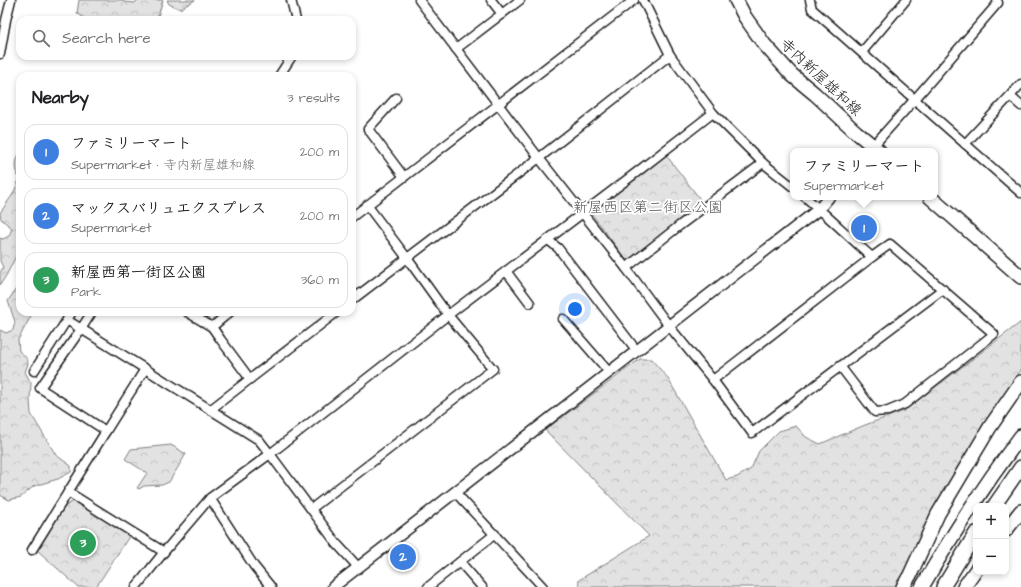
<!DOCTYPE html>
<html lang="en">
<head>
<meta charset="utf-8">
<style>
  body { margin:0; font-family:"Architects Daughter","Klee One",sans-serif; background:#f6f6f6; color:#202124 }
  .controls { position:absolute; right:12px; bottom:12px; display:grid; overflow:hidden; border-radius:8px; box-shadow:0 2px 6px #0003 }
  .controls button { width:36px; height:36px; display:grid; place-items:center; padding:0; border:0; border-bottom:1px solid #e0e0e0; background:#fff; color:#202124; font:20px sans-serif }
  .you { position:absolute; left:575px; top:309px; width:14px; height:14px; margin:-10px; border:3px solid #fff; border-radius:50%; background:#1a73e8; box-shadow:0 0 0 6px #1a73e833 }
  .badge { display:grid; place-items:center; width:26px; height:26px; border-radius:50%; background:#d1495b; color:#fff; font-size:13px; font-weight:700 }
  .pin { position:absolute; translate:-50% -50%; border:2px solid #fff; box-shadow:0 1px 4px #0006 }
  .popup { position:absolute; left:790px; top:148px; width:148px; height:52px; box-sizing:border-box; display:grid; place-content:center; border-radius:8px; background:#fff; filter:drop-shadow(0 1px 3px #0005); font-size:13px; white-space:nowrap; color:#757577 }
  .popup b { font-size:15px; color:#202124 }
  .popup::after { content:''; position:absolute; left:50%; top:100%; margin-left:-8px; border:8px solid transparent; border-top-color:#fff }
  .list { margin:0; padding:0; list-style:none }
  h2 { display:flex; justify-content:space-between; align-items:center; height:52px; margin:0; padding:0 16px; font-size:17px }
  h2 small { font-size:13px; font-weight:400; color:#757577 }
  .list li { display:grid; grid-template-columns:26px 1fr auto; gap:12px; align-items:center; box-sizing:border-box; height:56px; margin:0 8px 8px; padding:0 8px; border:1px solid #e0e0e0; border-radius:12px }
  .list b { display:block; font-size:15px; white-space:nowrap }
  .list p { margin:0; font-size:13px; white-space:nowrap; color:#757577 }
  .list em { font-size:13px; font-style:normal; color:#757577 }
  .icon { flex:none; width:22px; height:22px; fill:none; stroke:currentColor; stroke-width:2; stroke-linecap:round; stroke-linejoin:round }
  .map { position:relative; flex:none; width:1021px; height:587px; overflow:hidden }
  .search { position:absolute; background:#fff; box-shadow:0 2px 6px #0003; left:16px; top:16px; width:340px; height:44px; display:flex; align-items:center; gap:10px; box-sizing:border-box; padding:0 14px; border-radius:12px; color:#757577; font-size:15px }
  .panel { position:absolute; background:#fff; box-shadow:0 2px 6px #0003; left:16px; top:72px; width:340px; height:244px; border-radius:12px }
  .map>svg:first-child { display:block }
  .forest { fill:url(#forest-crowns); stroke:#7f7f7f }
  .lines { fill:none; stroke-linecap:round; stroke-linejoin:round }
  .minor-casing { stroke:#1c1c1c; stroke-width:11 }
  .tertiary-casing { stroke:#1c1c1c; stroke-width:13 }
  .primary-casing { stroke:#1c1c1c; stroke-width:16 }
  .trunk-casing { stroke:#1c1c1c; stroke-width:16 }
  .minor { stroke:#fff; stroke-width:8 }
  .tertiary { stroke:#fff; stroke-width:10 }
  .primary { stroke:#fff; stroke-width:13 }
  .trunk { stroke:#fff; stroke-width:13 }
  .labels { text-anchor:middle; stroke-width:3.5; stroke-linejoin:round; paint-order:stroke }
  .street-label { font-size:15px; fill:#1c1c1c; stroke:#fff }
  .park-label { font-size:15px; fill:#575757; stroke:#fff }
</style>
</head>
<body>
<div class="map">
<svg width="1021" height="587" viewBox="0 0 1021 587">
  <defs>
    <pattern id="forest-crowns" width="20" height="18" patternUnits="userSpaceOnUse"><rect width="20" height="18" fill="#e2e2e2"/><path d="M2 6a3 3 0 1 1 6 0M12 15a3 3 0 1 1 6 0" fill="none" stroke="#c1c1c1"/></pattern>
  </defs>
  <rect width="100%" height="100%" fill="#fff"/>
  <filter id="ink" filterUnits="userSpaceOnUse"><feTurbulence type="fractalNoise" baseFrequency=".025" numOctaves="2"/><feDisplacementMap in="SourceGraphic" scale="8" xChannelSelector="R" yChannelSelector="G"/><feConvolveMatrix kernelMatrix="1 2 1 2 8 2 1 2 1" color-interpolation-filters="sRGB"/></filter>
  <g filter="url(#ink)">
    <g class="forest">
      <path d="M79,0h43l2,2 11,1 2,-3h26l-5,16 -3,4h-68l-10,-7z"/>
      <path d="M167,0h28l-15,9 -11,-5z"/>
      <path d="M20,152v102h-3l-10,20 -7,11v-12l3,-6 -3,-6v-23l3,1 6,-3 3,-8 -11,-9 -1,-6 13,-19 6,-14c-3,-12 -5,-16 1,-28z"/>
      <path d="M666,155l37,48 -76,58 -36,-48z"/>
      <path d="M20,283v29h13l-15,28 1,11c10,9 11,9 6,21l6,11 -1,17 1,14 25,41 15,11v6l-13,7 -24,7 -13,11 -12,3 -9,-5v-165l6,3 7,-3 2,-8 -7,-21z"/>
      <path d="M1021,322v48l-67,104 -58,113h-318l1,-7 70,-44 -104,-106 95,-71h11l16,18 59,103 11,-3 14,-8 8,-18 20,-20 17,-5 10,11 14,7 45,-19 39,-14z"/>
      <path d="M171,445l15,9 -17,28 -7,3 -18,1 -5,3 -2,-1 10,-15 -22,-14 6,-10z"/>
      <path d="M74,501l56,34 -34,52h-18l-41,-37 28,-44z"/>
    </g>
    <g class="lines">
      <g class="minor-casing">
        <g id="minor">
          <path d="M291,0l5,20"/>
          <path d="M419,0l120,158 87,110 43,58 44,54 39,53 191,-144"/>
          <path d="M491,0l11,14"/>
          <path d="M643,0l27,55 43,58 50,50 30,24"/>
          <path d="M810,0l2,9 209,184"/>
          <path d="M456,49l64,-49"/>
          <path d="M862,52l44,-52"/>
          <path d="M0,54l6,-34 5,-20"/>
          <path d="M279,76l13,-20"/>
          <path d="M1010,96l11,10"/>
          <path d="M396,98l-28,31 36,48"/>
          <path d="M965,144l56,-60"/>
          <path d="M873,146l42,-47 83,-96 -1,-3"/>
          <path d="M805,197c23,19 44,40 67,60l18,-13 104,90 -89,70 -17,7 -13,1 -35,-46"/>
          <path d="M352,217l282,-217"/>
          <path d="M548,240l10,8 79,103"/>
          <path d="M626,268l53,-42 84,-63"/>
          <path d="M506,271l24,32"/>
          <path d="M352,300l187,-142 131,-103"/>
          <path d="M187,312l25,15"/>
          <path d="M563,319l46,53"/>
          <path d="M67,320l192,120 11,14 67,90 21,23"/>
          <path d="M34,371l38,-59"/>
          <path d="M250,379l87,-67"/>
          <path d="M713,380l159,-123"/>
          <path d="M210,410l40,-31 -29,-39 -9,-13 18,-15"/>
          <path d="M106,431l39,-62"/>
          <path d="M68,492l96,60"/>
          <path d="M455,492l88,95"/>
          <path d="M210,498l44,68 17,21"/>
          <path d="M311,509l182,-140 -45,-54 -41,-57 -40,-53"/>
          <path d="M32,550l74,-119 -66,-43 41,-59 11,-17"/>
          <path d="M460,562l22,25"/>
          <path d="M136,587l28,-35 46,-54 60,-44 178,-139 189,-143 76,-59"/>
          <path d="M428,587l67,-53"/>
        </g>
      </g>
      <g class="tertiary-casing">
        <path id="tertiary" d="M333,587l486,-378 10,-12"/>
      </g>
      <g class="primary-casing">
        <g id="primary">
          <path d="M736,0l9,17 19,27 28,31 23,19 41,38 23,19"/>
          <path d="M930,197l91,80"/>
        </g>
      </g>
      <g class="trunk-casing">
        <g id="trunk">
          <path d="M994,506l27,-39"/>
          <path d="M1006,530l15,-19"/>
          <path d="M903,587l7,-12 28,-61 52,-87 31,-45"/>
          <path d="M922,587c30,-52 63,-103 99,-151"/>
          <path d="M943,587l33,-54"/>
          <path d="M964,587l12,-17"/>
        </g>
      </g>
      <use href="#minor" class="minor"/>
      <use href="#tertiary" class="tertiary"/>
      <use href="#primary" class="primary"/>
      <use href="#trunk" class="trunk"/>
    </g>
  </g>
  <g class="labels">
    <g class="street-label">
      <text transform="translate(821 77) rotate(43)" y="5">寺内新屋雄和線</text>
    </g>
    <g class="park-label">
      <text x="648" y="212">新屋西区第二街区公園</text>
    </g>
  </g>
</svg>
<div class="controls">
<button>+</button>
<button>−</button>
</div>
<div class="you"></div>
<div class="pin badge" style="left:864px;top:228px;background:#3f7fe0">1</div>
<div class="popup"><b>ファミリーマート</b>Supermarket</div>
<div class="pin badge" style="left:403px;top:557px;background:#3f7fe0">2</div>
<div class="pin badge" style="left:83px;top:543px;background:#2e9e5b">3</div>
<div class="search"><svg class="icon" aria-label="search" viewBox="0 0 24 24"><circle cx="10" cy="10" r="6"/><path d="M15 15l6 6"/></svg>Search here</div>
<section class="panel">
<h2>Nearby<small>3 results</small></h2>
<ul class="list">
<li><span class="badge" style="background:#3f7fe0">1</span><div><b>ファミリーマート</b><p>Supermarket · 寺内新屋雄和線</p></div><em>200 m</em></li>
<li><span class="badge" style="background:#3f7fe0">2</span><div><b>マックスバリュエクスプレス</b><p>Supermarket</p></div><em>200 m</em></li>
<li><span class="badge" style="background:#2e9e5b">3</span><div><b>新屋西第一街区公園</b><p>Park</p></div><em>360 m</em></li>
</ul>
</section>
</div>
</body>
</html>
